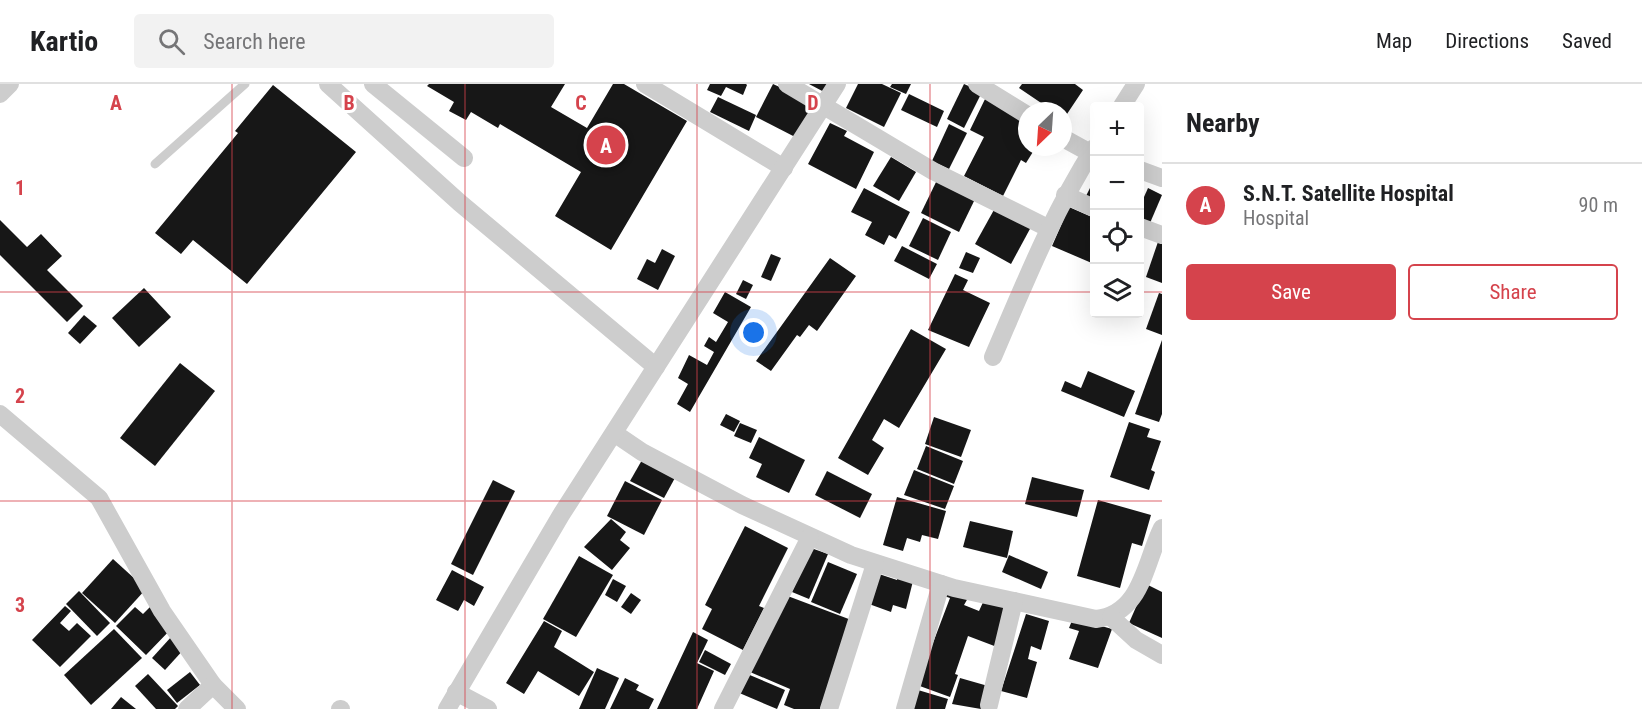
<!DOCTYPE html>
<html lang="en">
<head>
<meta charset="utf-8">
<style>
  body { margin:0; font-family:"Roboto Condensed",sans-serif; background:#f2f2f2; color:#202124 }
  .controls { position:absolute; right:18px; top:18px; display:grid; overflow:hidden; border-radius:6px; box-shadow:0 6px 24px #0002 }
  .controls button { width:54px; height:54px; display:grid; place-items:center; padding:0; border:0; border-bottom:2px solid #e0e0e0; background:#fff; color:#202124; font:30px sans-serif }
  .compass { position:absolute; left:1018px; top:18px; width:54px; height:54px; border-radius:50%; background:#fff; box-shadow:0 6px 24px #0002; rotate:205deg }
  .you { position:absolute; left:754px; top:249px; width:21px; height:21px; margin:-15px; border:4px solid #fff; border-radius:50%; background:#1a73e8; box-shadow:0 0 0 9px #1a73e833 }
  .badge { display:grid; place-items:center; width:39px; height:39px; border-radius:50%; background:#d5434c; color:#fff; font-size:20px; font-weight:700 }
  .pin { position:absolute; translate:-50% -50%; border:3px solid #fff; box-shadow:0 2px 6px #0006 }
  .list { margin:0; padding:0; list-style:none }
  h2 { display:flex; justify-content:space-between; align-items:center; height:78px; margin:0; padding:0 24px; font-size:26px }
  h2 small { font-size:20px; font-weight:400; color:#757577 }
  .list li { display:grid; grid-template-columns:39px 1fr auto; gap:18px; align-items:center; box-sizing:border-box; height:84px; padding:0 24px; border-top:2px solid #e0e0e0 }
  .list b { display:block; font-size:22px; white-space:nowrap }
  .list p { margin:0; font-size:20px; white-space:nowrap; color:#757577 }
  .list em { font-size:20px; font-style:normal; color:#757577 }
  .actions { display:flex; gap:12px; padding:18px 24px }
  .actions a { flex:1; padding:14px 0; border:2px solid #d5434c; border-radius:6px; text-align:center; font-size:21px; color:#d5434c }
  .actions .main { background:#d5434c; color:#fff }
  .icon { flex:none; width:33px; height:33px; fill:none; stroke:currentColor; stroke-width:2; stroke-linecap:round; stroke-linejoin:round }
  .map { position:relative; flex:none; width:1162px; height:625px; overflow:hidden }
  header { display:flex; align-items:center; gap:36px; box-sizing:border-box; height:84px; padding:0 30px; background:#fff; border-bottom:2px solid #e0e0e0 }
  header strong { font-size:28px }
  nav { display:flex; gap:33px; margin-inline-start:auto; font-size:21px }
  .search { width:420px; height:54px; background:#f2f2f2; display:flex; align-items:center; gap:15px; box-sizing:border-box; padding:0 21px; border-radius:6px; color:#757577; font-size:22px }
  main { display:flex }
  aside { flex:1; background:#fff }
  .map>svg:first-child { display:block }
  .building { fill:#171717 }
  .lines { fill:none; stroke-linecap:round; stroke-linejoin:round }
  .service { stroke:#cdcdcd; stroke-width:9 }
  .minor { stroke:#cdcdcd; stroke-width:18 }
  .grid { fill:none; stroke:#d5434c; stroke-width:1.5; stroke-opacity:0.55 }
  .grid-label { font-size:20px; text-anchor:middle; font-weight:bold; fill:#d5434c; stroke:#fff; stroke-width:6; stroke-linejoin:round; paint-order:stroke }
</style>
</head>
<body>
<header>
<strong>Kartio</strong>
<div class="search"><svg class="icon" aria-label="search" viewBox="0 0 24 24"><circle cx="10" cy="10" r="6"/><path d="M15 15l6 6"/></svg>Search here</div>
<nav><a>Map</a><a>Directions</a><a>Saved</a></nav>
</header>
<main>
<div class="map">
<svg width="1162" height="625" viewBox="0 0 1162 625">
  <rect width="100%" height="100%" fill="#fff"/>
  <g class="building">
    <path d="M429,0h136l-14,23 36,21 26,-44h11l63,37 -76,129 -56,-34 26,-44 -81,-48 -2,4 -27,-16 -5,8 -17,-9 5,-9 -27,-16z"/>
    <path d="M710,0h36l1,1 -4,10 -17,-8 -5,9 -14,-6z"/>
    <path d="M773,0l44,20 -18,35 -43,-22z"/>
    <path d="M809,0h22l-5,9z"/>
    <path d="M858,0h24l19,9 -17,34 -38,-19z"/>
    <path d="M892,0h19l-5,10 -16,-7z"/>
    <path d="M964,0l18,8 -18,36 -17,-9z"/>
    <path d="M1022,0h53l8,6 -20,30v-9h-10l-34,-23z"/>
    <path d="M273,1l83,67 -109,132 -54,-44 -12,14 -26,-21 83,-100 -3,-2z"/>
    <path d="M909,10l35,17 -7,16 -36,-17z"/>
    <path d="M718,13l38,18 -7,16 -39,-19z"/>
    <path d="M986,13l41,24v26h9l-10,16 -5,-3 -18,36 -39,-20 20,-39 -14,-7z"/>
    <path d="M830,39l17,8 -3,5 30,16 -18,37 -48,-25z"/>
    <path d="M949,40l18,9 -18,36 -17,-8z"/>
    <path d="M891,73l25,15 -17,29 -26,-15z"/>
    <path d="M938,94l38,19 -17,35 -38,-19z"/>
    <path d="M1094,96v23l-9,-5z"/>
    <path d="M864,104l46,24 -14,27 -7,-4 -5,10 -19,-10 7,-13 -21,-10z"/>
    <path d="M1148,104l14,7 -12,28 -10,-5v-12z"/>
    <path d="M1069,123l25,11v46l-42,-18z"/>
    <path d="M995,124l36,19 -20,37 -36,-20z"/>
    <path d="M923,134l28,14 -13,28 -29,-14z"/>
    <path d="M0,136l27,27 14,-13 21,22 -15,14 36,36 -16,16 -67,-67z"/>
    <path d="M1160,152l2,1v46l-16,-6z"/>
    <path d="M902,162l35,18 -8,15 -35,-18z"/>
    <path d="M662,165l13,7 -17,34 -21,-11 10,-20 8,4z"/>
    <path d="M966,168l14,6 -7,15 -14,-5z"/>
    <path d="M771,170l10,4 -10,23 -10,-4z"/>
    <path d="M830,174l26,18 -39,55 -8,-6 -9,12 -3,-2 -26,36 -15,-10z"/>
    <path d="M955,190l13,6 -5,10 27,13 -21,44 -41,-17z"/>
    <path d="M743,196l10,5 -7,14 -10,-5z"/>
    <path d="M144,204l27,29 -32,30 -27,-29z"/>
    <path d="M725,208l26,15 -61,105 -13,-8 11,-20 -10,-6 11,-23 18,10 7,-13 -10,-6 5,-9 7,5 12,-20 -15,-9z"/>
    <path d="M1159,209l3,1v41l-16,-6z"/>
    <path d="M84,231l13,11 -17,18 -12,-11z"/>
    <path d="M911,245l35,20 -47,79 -15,-9 -12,21 12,8 -16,27 -30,-17z"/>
    <path d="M1162,256v74l-3,8 -24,-8z"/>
    <path d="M180,279l35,28 -60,75 -35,-28z"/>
    <path d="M1088,287l47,20 -11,26 -63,-26 4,-10 16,7z"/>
    <path d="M726,330l14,7 -6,11 -14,-7z"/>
    <path d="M934,333l37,13 -10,27 -36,-13z"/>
    <path d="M1129,338l21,7 -3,8 14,4 -10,29 4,2 -6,18 -39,-13z"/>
    <path d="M740,339l17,7 -6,13 -17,-7z"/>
    <path d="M759,353l46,23 -16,33 -33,-16 6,-13 -13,-6z"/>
    <path d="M926,362l37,15 -9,23 -37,-15z"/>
    <path d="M642,376l34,16 -12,22 -34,-17z"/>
    <path d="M914,386l40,16 -9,23 -41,-14z"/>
    <path d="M827,387l45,23 -12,24 -45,-23z"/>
    <path d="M1032,393l52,13 -7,27 -52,-13z"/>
    <path d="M493,396l22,11 -42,84 -22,-11z"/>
    <path d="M625,397l37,19 -18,35 -37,-19z"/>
    <path d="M897,413l49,14 -8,28 -16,-4 -2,7 -13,-4 -4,13 -20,-6z"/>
    <path d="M1098,416l53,15 -9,31 -10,-3 -12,45 -43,-12z"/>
    <path d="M611,435l15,13 -6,8 10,8 -18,22 -28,-23z"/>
    <path d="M970,437l43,10 -6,27 -44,-11z"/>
    <path d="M745,442l43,22 -29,58 5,2 -21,42 -41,-21 10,-20 -7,-4z"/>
    <path d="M811,464l17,6 -19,45 -17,-7z"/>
    <path d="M1009,471l39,17 -7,17 -39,-17z"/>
    <path d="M579,472l34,19 -37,62 -33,-18z"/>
    <path d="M113,475l33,30 -31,34 -33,-30z"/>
    <path d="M828,478l29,12 -17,40 -29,-12z"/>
    <path d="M452,486l32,17 -10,19 -10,-6 -6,11 -22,-11z"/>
    <path d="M879,490l18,6 1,-5 15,6 -7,28 -13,-4 -2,7 -22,-8z"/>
    <path d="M613,495l13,7 -9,16 -12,-7z"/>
    <path d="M1146,500l16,8v46l-33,-15z"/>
    <path d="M945,504l23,10 -4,7 15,6 6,-13 25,9 -13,40 -29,-11 -13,38 3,1 -8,22 -33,-12 33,-87 -6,-2z"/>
    <path d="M79,507l31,32 -13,13 -31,-32z"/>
    <path d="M631,509l10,7 -10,14 -10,-7z"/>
    <path d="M785,511l69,26 -34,88h-26l-10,-4 6,-16 -40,-17z"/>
    <path d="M65,522l6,5 -11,12 9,8 8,-8 14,13 -31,31 -28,-27z"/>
    <path d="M151,522l22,21 -27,28 -30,-29 19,-19 8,7z"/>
    <path d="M1026,530l23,7 -8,29 -10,-4 -3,13 9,3 -10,36 -26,-7z"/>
    <path d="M1073,534l39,11 -14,39 -29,-9 10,-28 -10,-3z"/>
    <path d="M544,537l18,10 -8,16 40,25 -15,24 -41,-25 -14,23 -18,-11z"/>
    <path d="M114,545l28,29 -51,47 -27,-30z"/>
    <path d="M693,548l15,8 -11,23 17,8 -17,38h-40z"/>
    <path d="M172,552l13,12 -20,22 -13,-12z"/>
    <path d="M705,566l26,14 -6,11 -26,-13z"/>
    <path d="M597,584l22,10 -14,31h-26z"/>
    <path d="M190,588l10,13 -23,18 -10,-13z"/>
    <path d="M745,589l40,17 -8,19 -40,-17z"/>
    <path d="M148,590l30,32 -3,3h-19l-21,-23z"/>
    <path d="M625,594l14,7 -3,5 18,9 -5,10h-39z"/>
    <path d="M960,594l28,8 -7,23 -29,-5z"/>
    <path d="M918,606l30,9 -3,10h-33z"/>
    <path d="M121,613l15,12h-25z"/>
  </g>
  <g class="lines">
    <path class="service" d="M155,80l90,-80"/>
    <g class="minor">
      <path d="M328,0l132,119 196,164"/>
      <path d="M373,0l91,74"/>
      <path d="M645,0l139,84"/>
      <path d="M787,0l146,87 115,57"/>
      <path d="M977,0l50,31"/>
      <path d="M0,10l10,-10"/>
      <path d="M1122,22l14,-22"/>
      <path d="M1063,54l31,17"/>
      <path d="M1140,86l22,8"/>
      <path d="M1065,111l29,13"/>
      <path d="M1140,143l22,8"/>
      <path d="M993,273c31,-72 59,-143 101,-209"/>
      <path d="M0,330l99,84 63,113 51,74 -26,24"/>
      <path d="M614,349l28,19 100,53 109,50 103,33 142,31c46,-5 49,-57 66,-91"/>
      <path d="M1111,533l25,23 26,15"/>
      <path d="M213,601l24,24"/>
      <path d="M456,608l32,17"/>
      <path d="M989,621l25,-104"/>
      <path d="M340,625h1"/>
      <path d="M447,625l114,-194 276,-431"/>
      <path d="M723,625l87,-172"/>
      <path d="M829,625l46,-145"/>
      <path d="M905,625l36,-125"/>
    </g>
  </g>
  <path class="grid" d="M232,0v625M465,0v625M697,0v625M930,0v625M0,208h1094M1140,208h22M0,417h1162"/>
  <g class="grid-label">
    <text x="116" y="26">A</text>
    <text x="349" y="26">B</text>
    <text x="581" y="26">C</text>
    <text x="813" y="26">D</text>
    <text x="20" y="111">1</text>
    <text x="20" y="319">2</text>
    <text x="20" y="528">3</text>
  </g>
</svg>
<div class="controls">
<button>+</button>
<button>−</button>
<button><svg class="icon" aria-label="locate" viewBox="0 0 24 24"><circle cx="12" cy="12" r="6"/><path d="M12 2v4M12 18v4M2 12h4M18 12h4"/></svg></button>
<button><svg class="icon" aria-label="layers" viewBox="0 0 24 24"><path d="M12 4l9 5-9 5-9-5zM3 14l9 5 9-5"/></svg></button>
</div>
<svg class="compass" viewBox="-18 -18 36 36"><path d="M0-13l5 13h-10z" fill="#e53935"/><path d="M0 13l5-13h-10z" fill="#757577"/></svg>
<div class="you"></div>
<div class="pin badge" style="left:606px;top:61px">A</div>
</div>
<aside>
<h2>Nearby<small></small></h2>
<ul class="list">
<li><span class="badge">A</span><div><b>S.N.T. Satellite Hospital</b><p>Hospital</p></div><em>90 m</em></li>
</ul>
<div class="actions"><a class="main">Save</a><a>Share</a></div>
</aside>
</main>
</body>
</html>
